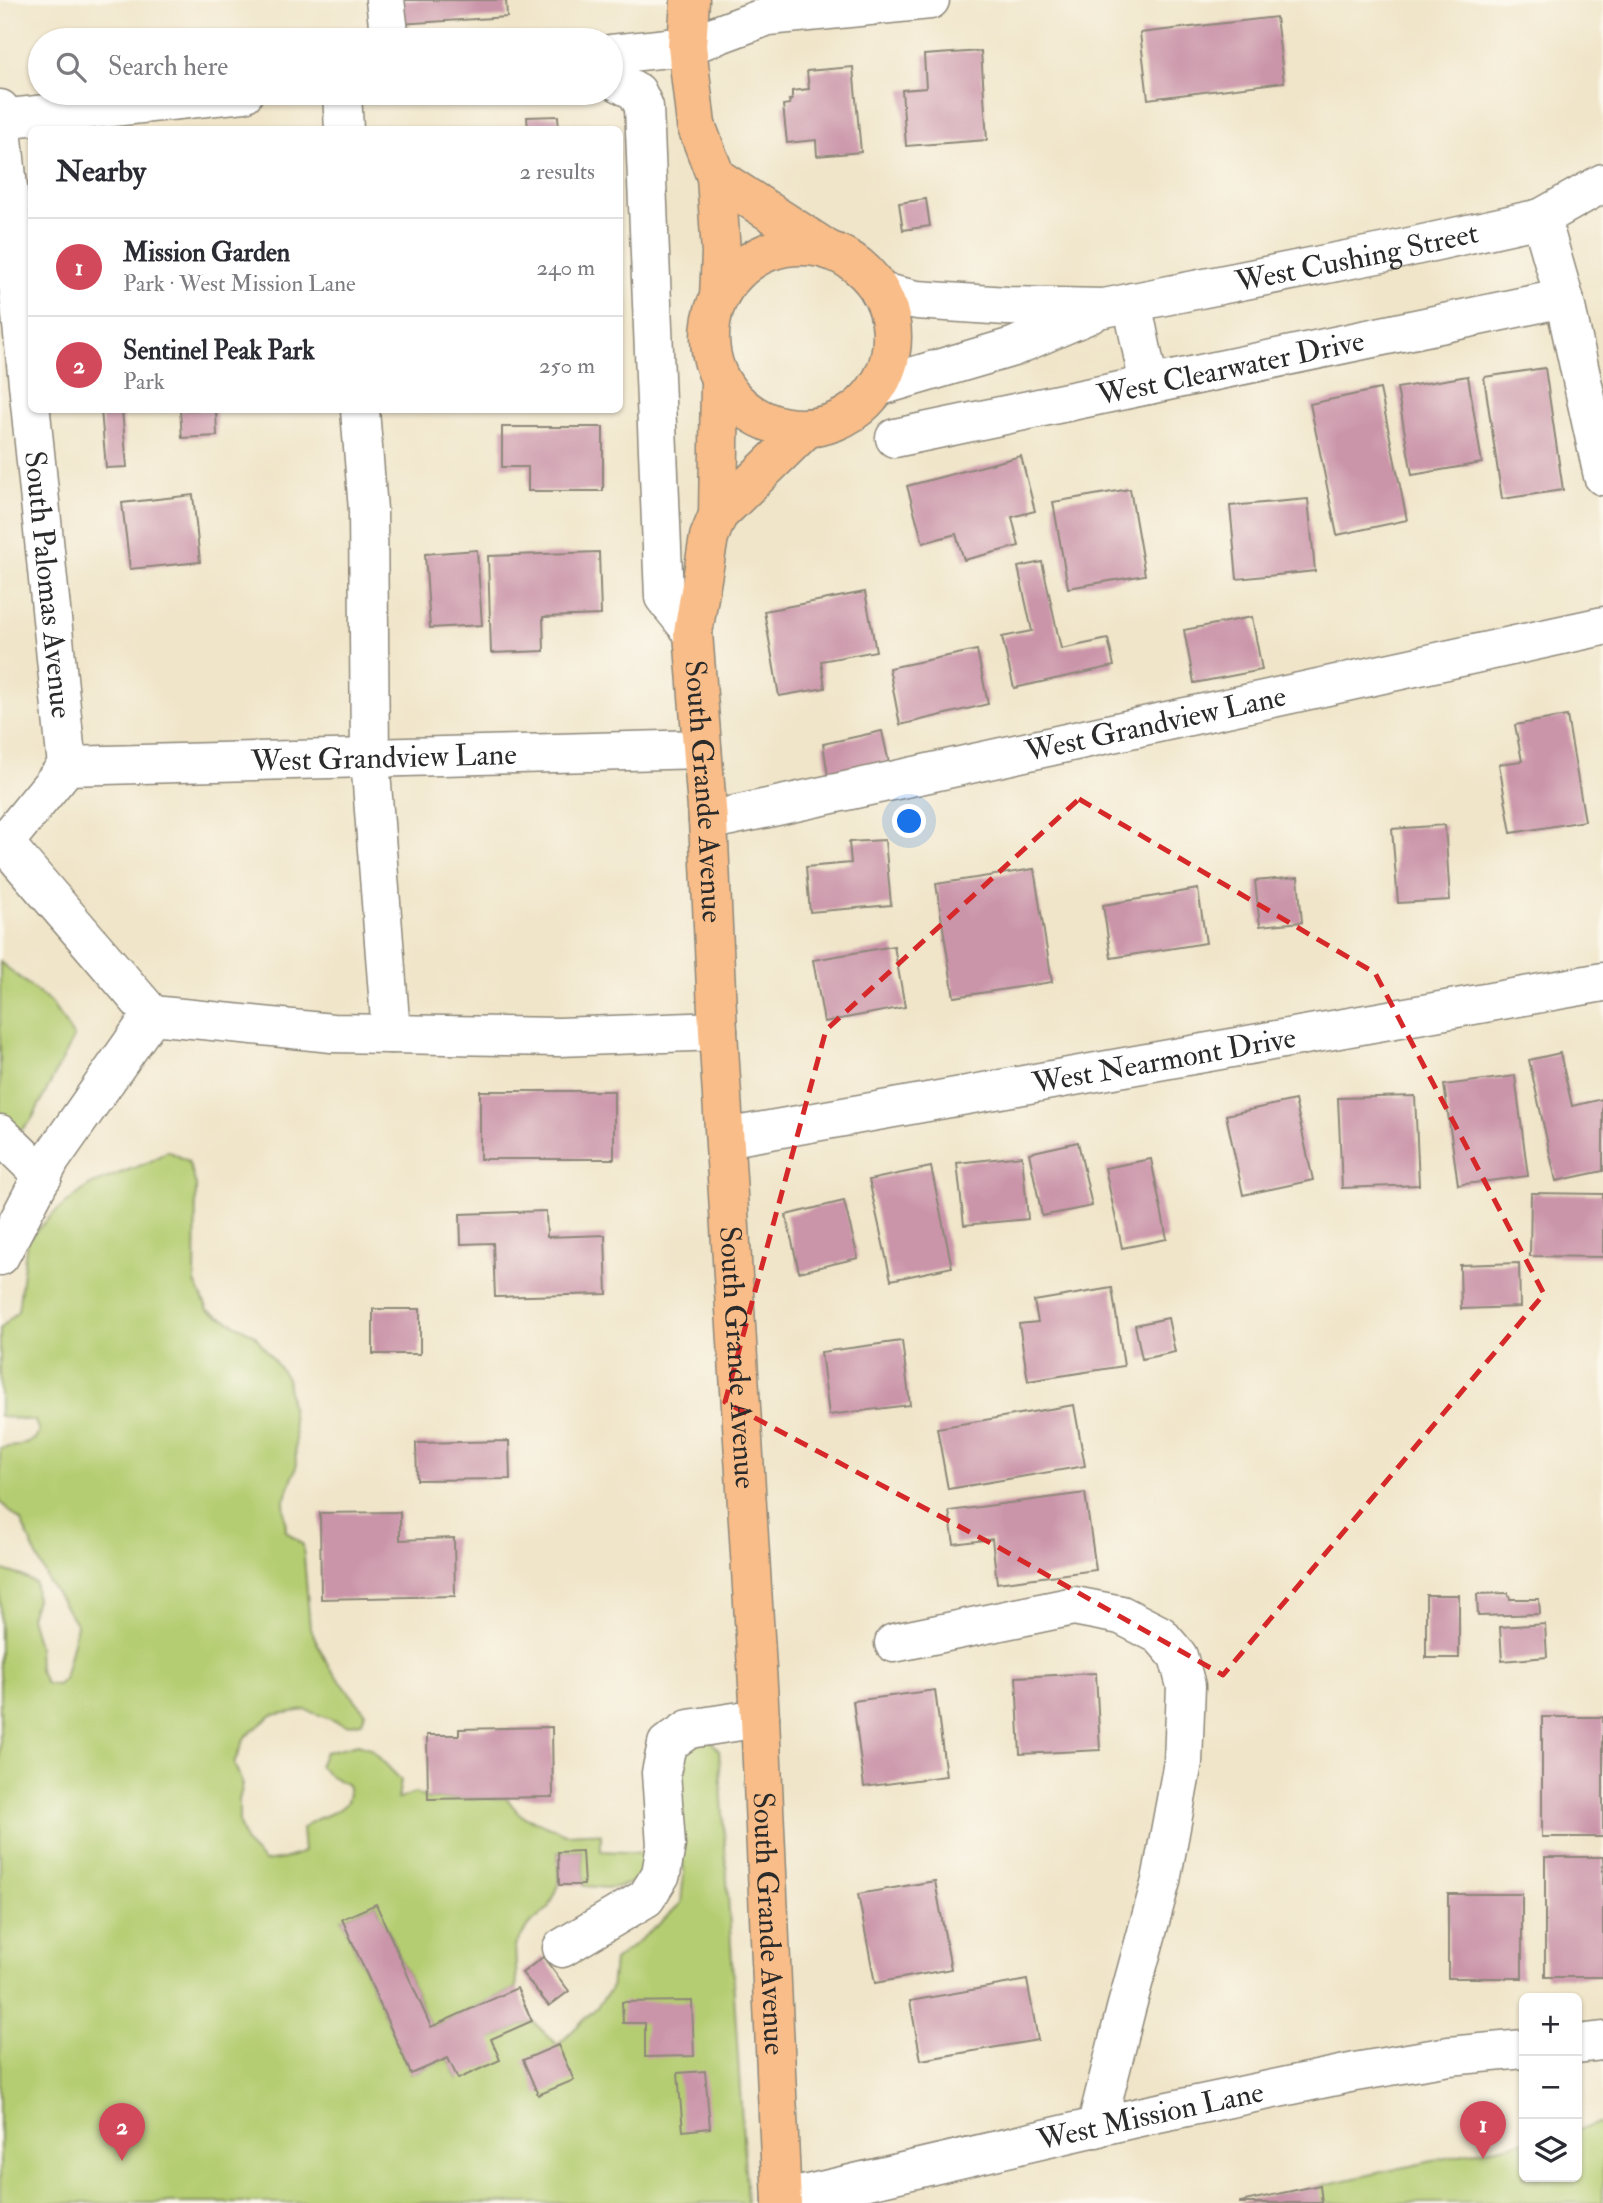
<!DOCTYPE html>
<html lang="en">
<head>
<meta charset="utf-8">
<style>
  body { margin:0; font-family:"IM FELL Double Pica",serif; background:#f2f2f3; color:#2b2b33 }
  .controls { position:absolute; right:21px; bottom:21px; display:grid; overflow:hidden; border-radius:10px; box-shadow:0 2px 5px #0004 }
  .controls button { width:63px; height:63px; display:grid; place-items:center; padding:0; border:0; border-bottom:2px solid #e1e1e2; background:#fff; color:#2b2b33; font:35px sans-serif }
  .you { position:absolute; left:910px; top:822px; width:24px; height:24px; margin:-18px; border:5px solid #fff; border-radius:50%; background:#1a73e8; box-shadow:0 0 0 10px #1a73e833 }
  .badge { display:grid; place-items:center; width:46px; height:46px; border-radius:50%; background:#d1495b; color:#fff; font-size:23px; font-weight:700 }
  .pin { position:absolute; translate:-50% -58px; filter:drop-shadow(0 2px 4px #0008) }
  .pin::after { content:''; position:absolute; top:37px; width:24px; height:21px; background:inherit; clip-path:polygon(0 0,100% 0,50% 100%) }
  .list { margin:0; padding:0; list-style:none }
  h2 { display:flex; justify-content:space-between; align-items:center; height:91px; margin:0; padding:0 28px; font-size:30px }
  h2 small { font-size:23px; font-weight:400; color:#7c7c81 }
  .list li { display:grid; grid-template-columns:46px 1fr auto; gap:21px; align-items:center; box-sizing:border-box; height:98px; padding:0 28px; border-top:2px solid #e1e1e2 }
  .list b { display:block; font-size:26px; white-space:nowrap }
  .list p { margin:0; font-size:23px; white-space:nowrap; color:#7c7c81 }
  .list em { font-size:23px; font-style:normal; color:#7c7c81 }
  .icon { flex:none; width:38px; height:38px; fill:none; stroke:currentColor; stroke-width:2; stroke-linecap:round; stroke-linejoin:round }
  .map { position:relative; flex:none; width:1603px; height:2203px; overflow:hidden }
  .search { position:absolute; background:#fff; box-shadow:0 2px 5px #0004; left:28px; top:28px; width:595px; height:77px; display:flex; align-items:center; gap:18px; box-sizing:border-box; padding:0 24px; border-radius:38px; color:#7c7c81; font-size:26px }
  .panel { position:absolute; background:#fff; box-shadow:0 2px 5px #0004; left:28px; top:126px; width:595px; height:287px; border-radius:10px }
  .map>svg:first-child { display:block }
  .green { fill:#b5cd72; stroke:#707c4e; stroke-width:2 }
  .building { fill:#ca94a9 }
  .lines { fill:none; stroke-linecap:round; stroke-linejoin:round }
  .minor-casing { stroke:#8e887a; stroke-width:41 }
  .major-casing { stroke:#8e887a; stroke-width:41 }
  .minor { stroke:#fff; stroke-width:38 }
  .major { stroke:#f8bd88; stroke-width:38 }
  .marked { fill:none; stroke:#d62828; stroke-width:5; stroke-dasharray:14 9; stroke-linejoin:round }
  .labels { text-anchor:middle; stroke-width:7; stroke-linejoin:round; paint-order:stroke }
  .street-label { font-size:30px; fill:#2b2b2b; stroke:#fbf7ec }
</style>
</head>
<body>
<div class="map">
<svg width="1603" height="2203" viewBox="0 0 1603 2203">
  <rect width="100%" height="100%" fill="#fbf7ec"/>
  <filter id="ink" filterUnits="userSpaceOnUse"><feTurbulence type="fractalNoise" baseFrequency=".0143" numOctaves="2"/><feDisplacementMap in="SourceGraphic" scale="14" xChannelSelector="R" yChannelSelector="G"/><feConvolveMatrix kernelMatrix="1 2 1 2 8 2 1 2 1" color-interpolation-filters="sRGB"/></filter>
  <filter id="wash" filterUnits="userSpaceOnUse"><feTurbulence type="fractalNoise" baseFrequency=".00686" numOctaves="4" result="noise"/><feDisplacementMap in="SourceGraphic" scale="28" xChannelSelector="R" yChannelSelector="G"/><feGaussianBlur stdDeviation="1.57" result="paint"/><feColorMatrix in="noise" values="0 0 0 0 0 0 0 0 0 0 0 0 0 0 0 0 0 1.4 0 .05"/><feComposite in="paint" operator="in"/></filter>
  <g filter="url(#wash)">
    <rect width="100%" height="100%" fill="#f0e5c9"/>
    <g class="green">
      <path d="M0,962l51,41 23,34 -42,82 -32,33z"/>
      <path d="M168,1151l20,10 8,24 -1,97 13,28 46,24 33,44 8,59 1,31 -12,33 2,30 17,14 7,83 19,39 36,45 -3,10 -16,3 -40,-15 -34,5 -27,22 -11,26 9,22 -4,15v23l7,21 18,18 20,-3 20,-7 -2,-23c5,-4 10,-8 15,-10 17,-7 38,-12 30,-34l-18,-10 -10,-9 6,-14 33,-8 12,4 31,32 -3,19 17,-6 13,6 79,-1c17,26 21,18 46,30 5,2 8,6 15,6 12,0 21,-3 33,0v17l45,2 -5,26c-22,9 -34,11 -57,6l-2,-34 -24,1 1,33 -10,23 -21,18 -13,20 2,42 -86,39 -55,-123 -34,15 69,155 37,-16 10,21 33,-40 41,-18 26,24 38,-37 15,-19 3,-28 43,-35 24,-23 3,-31 -9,-66 5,-41 13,-22 18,-2 8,9 28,453h-747v-634l22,7 13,7 1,16 -6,18 8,29 1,24 7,14 12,1 6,-6 13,-54 -29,-44 -27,-60 -21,-19v-54l17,-2 18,-7 4,-7 -4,-11 -35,-5v-87l18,-18 9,-71 26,-26 37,-29 59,-23z"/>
      <path d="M1603,2123v80h-362l283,-62v36h53v-48z"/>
    </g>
    <g id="blocks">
      <g class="building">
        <path d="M397,0h109l1,17 -108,7z"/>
        <path d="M1276,17l8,65 -136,17 -8,-66z"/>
        <path d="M981,51l6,89 -81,6 -4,-56 24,-2 -2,-33z"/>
        <path d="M853,67l8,85 -44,4 -1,-16 -29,3 -4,-38 7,-1 -1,-4h3v-9l17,-2 -2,-18z"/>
        <path d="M558,116l1,14h-31l-1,-13z"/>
        <path d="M926,199l4,27 -27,4 -4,-27z"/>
        <path d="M1545,368l18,122 -61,9 -18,-122z"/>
        <path d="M1468,376l14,87 -70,12 -15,-87z"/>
        <path d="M1380,389l27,131 -70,15 -27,-131z"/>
        <path d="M101,410h21l5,57 -21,1z"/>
        <path d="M180,410h36l1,26 -35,2z"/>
        <path d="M502,427h101v64h-75v-24h-26z"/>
        <path d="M1021,456l14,55 -23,6 7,29 -55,14 -8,-26 -33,9 -16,-57z"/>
        <path d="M1130,489l15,86 -77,13 -15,-86z"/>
        <path d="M193,495l7,67 -70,7 -8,-66z"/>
        <path d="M1308,499l7,72 -78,8 -7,-73z"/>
        <path d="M477,550l5,75 -52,3 -5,-74z"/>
        <path d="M599,552l2,63 -58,2 1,34 -53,2 -3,-97z"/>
        <path d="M1042,562l19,87 47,-10 6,27 -100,22 -12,-51 30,-6 -14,-64z"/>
        <path d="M865,592l11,59 -55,10 4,27 -46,8 -15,-85z"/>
        <path d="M1252,617l10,53 -68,13 -10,-53z"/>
        <path d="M977,650l11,54 -88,21 -11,-57z"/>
        <path d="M1567,716l18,105 -74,12 -12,-69 23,-3 -7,-36z"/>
        <path d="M882,731l7,32 -61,13 -5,-32z"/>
        <path d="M1445,825l5,75 -52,3 -6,-74z"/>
        <path d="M885,840l6,65 -81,7 -4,-45 45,-4 -2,-21z"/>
        <path d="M1034,869l18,113 -98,15 -18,-113z"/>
        <path d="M1298,877l4,45 -42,4 -5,-45z"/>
        <path d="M1198,889l8,54 -95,15 -8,-53z"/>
        <path d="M894,946l11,61 -81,15 -11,-62z"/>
        <path d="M1560,1053l12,53 31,-7v72l-47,10 -27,-121z"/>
        <path d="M1515,1076l13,100 -70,9 -14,-100z"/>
        <rect x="480" y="1091" width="134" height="68"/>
        <path d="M1415,1096l4,89 -77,3 -4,-90z"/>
        <path d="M1295,1100l18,80 -70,15 -17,-80z"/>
        <path d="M1078,1142l14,64 -50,10 -13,-63z"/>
        <path d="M1022,1156l6,63 -64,6 -7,-62z"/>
        <path d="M1151,1159l16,80 -45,9 -17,-80z"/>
        <path d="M931,1167l21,100 -61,13 -22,-100z"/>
        <path d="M1531,1193l72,1v63l-73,-1z"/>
        <path d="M844,1201l14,57 -59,14 -13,-57z"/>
        <path d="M546,1211l1,26 58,-2 2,59 -112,3 -2,-54 -32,1 -1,-30z"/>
        <path d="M1519,1263l1,44 -59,2 -1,-44z"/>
        <path d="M1112,1288l12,78 -96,15 -9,-57 19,-2 -4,-21z"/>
        <rect x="373" y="1309" width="47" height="45"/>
        <path d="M1168,1318l7,34 -33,7 -7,-34z"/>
        <path d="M902,1341l8,64 -81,10 -8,-63z"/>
        <path d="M1074,1405l11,61 -137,23 -11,-61z"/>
        <path d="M509,1441l1,38 -93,1 -1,-37z"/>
        <path d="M1085,1493l11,77 -99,13 -5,-44 -38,5 -5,-33z"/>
        <path d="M400,1512v28l54,-2 1,58 -134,3 -1,-86z"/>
        <path d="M1508,1593l2,6h29l1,15 -62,2 -1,-22z"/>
        <rect x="1426" y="1595" width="33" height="63"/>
        <path d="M1545,1624l2,33 -45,4 -2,-34z"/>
        <path d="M1096,1673l4,77 -80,4 -4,-77z"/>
        <path d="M935,1690l11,86 -82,11 -11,-86z"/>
        <rect x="1542" y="1717" width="61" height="120"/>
        <path d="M552,1727l1,70 -125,2 -1,-64h32v-6z"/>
        <path d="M582,1851l2,34h-25l-1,-33z"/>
        <rect x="1545" y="1857" width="58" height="120"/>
        <path d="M935,1881l16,88 -76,14 -17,-89z"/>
        <rect x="1448" y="1894" width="74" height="84"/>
        <path d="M376,1904l55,123 86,-39 15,33 -41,18 9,21 -42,19 -10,-21 -37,16 -69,-155z"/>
        <path d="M543,1957l26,34 -20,15 -27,-33z"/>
        <path d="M1027,1980l11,60 -117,20 -11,-59z"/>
        <path d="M692,2001l2,55 -49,1v-34h-22l-1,-21z"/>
        <path d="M558,2045l16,35 -36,15 -15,-35z"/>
        <path d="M705,2071l5,57 -27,3 -5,-58z"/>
        <path d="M1320,2185l2,18h-82v-1z"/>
      </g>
    </g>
  </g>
  <g filter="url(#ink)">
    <use href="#blocks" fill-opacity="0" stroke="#8e887a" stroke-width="2"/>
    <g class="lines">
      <g class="minor-casing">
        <g id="minor">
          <path d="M385,0l5,40"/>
          <path d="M611,54l76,-8 81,-30 162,-16"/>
          <path d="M611,78l26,14 7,15 20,490 29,36"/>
          <path d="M342,93l2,37"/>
          <path id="s1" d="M0,109l67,657"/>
          <path d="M0,119l244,-26"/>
          <path d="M1541,218l23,80 39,178"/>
          <path id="s2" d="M880,292l37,8 90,6 97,2 283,-56 154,-34 62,-35"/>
          <path d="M1132,302l17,83"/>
          <path d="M877,387l136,-40 79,-34"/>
          <path d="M360,410l8,100 2,248 21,276"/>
          <path id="s3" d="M895,438l669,-140"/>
          <path id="s4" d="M67,766l635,-17"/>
          <path id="s5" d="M708,821l895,-195"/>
          <path d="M0,838l152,177"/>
          <path d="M4,843l63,-77"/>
          <path d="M0,1134l43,42"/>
          <path id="s6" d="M725,1138l878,-156"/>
          <path d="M0,1256l51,-97 101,-144 180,18 227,4 159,-6"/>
          <path d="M894,1643l180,-37 47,9 39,20 18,21 8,30 -3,76 -22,119 -35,128 -30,119"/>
          <path d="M562,1948l84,-50 15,-24 5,-29 -5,-72 6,-29 22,-15 71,-11"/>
          <path d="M1577,2044l26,-3"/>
          <path id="s7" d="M782,2200l362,-84 211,-44 94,-16 75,-7"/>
        </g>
      </g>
      <g class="major-casing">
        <g id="major">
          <path d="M690,0l-3,46 9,79 20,52 5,76 -2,44"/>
          <path d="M716,177l112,73"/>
          <circle cx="801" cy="337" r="91"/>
          <path id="s8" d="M720,380l-2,135 -9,22 -16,96 15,188 10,210 42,687 22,485"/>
          <path d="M718,515l89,-87"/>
        </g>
      </g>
      <use href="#minor" class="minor"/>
      <use href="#major" class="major"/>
    </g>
  </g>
  <path class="marked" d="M1079,799l296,174 169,321 -321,381 -227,-129 -271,-144 101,-372z"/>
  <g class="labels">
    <g class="street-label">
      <text dy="10" stroke="none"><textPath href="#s2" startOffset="483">West Cushing Street</textPath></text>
      <text dy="10" stroke="none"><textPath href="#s3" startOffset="343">West Clearwater Drive</textPath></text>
      <text dy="10" stroke="none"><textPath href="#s1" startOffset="478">South Palomas Avenue</textPath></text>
      <text dy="10" stroke="none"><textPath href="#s5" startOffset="458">West Grandview Lane</textPath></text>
      <text dy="10" stroke="none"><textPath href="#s4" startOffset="317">West Grandview Lane</textPath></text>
      <text dy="10" stroke="none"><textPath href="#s8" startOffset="415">South Grande Avenue</textPath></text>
      <text dy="10" stroke="none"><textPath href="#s6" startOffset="446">West Nearmont Drive</textPath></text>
      <text dy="10" stroke="none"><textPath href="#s8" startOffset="982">South Grande Avenue</textPath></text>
      <text dy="10" stroke="none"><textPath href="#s8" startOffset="1549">South Grande Avenue</textPath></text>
      <text dy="10" stroke="none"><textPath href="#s7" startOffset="378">West Mission Lane</textPath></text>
    </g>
  </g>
</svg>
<div class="controls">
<button>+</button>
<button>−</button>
<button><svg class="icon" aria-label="layers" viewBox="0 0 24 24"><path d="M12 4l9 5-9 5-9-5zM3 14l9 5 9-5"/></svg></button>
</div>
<div class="you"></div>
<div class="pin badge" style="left:1483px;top:2159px">1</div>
<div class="pin badge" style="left:122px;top:2161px">2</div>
<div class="search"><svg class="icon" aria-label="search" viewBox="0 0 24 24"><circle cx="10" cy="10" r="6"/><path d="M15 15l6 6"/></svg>Search here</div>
<section class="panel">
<h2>Nearby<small>2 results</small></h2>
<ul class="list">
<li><span class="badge">1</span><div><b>Mission Garden</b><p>Park · West Mission Lane</p></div><em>240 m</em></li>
<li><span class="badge">2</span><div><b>Sentinel Peak Park</b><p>Park</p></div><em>250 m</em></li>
</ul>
</section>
</div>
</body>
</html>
